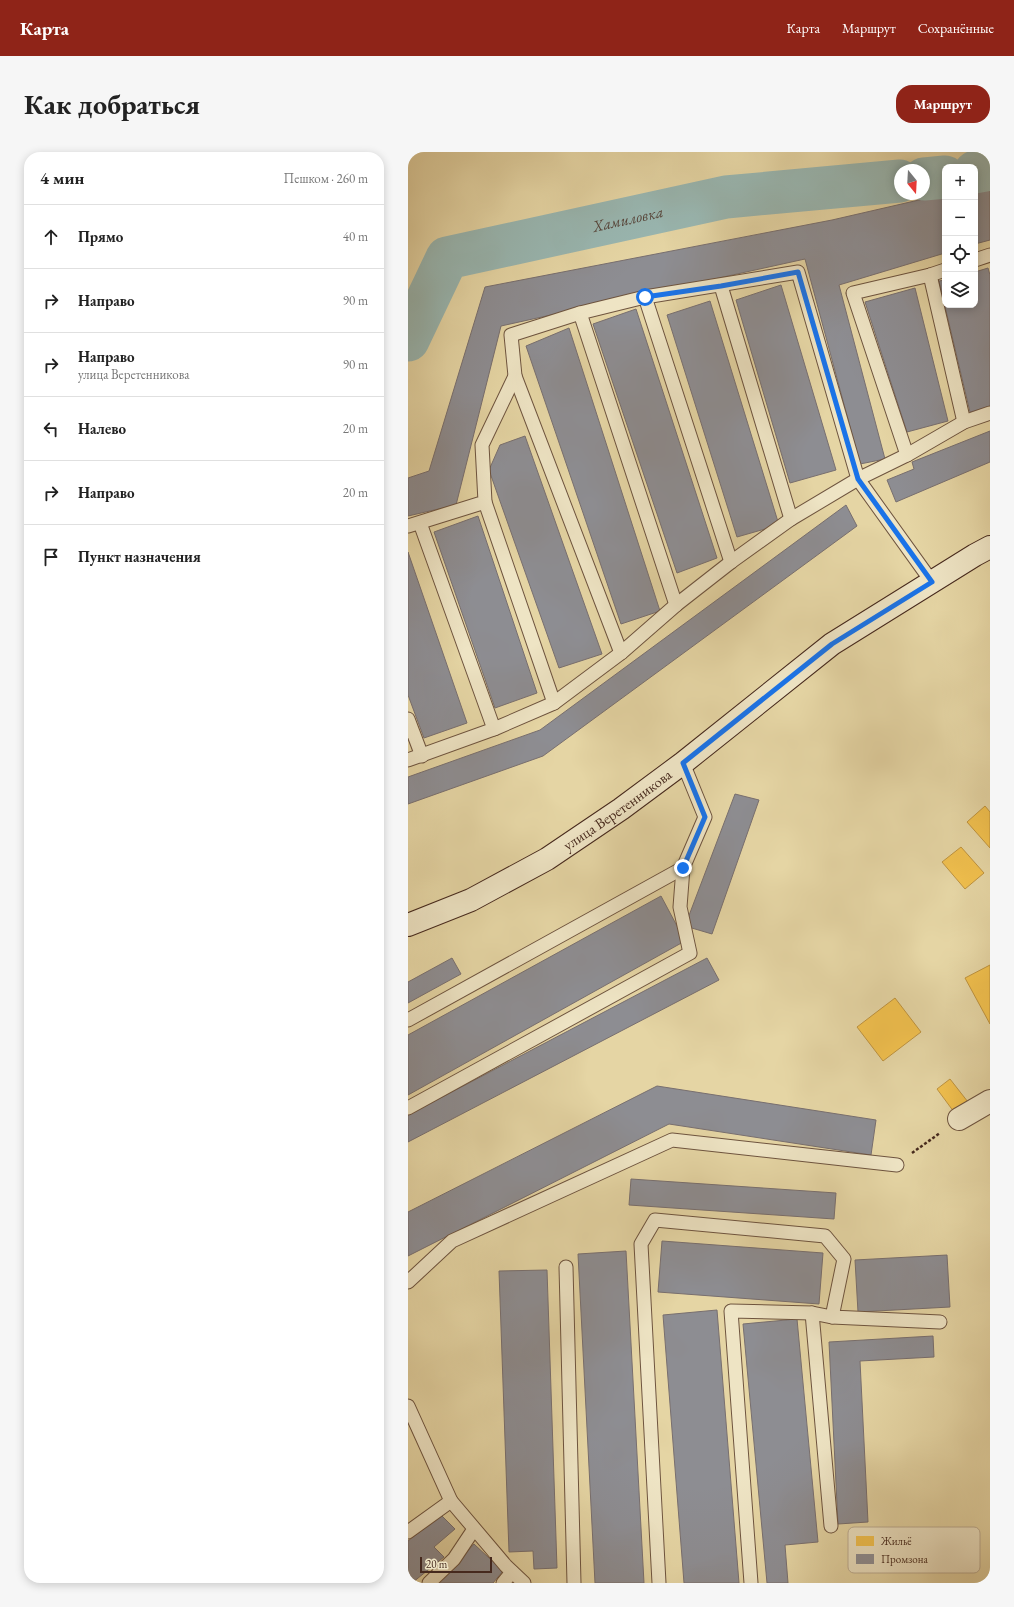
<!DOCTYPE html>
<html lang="ru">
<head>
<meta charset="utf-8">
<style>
  body { margin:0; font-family:"EB Garamond",serif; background:#f6f6f6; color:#222 }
  .controls { position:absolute; right:12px; top:12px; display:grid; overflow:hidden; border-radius:8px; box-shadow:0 2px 10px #0003 }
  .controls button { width:36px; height:36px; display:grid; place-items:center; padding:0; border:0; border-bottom:1px solid #e0e0e0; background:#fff; color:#222; font:20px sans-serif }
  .compass { position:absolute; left:486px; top:12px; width:36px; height:36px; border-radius:50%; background:#fff; box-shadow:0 2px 10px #0003; rotate:162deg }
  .scale { position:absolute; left:12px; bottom:10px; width:72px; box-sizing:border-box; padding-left:4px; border:2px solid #46291d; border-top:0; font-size:11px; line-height:14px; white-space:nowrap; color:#46291d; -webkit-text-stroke:3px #eee4c4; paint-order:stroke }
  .stop { position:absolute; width:12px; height:12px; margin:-9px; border:3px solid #1a73e8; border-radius:50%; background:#fff }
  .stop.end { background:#1a73e8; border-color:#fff; box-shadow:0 1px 4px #0008 }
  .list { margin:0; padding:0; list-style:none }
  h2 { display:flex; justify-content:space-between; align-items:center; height:52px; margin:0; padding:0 16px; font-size:17px }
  h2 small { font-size:13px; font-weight:400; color:#767676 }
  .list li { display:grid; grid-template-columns:26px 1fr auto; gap:12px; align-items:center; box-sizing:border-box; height:64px; padding:0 16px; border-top:1px solid #e0e0e0 }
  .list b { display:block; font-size:15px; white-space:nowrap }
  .list p { margin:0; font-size:13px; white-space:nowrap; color:#767676 }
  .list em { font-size:13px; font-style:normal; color:#767676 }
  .icon { flex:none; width:22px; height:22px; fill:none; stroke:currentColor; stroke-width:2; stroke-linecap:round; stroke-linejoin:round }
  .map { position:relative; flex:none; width:582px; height:1431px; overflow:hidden; border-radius:16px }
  header { display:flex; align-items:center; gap:24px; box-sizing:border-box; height:56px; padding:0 20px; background:#8f2418; color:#fff }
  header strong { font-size:19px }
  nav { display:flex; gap:22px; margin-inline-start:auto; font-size:14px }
  .intro { display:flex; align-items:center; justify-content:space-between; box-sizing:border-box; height:96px; padding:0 24px }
  h1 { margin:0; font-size:28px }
  .button { padding:10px 18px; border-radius:16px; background:#8f2418; color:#fff; font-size:14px; font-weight:700 }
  main { display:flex; gap:24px; padding:0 24px }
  aside { flex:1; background:#fff; border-radius:16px; box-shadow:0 2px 10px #0003 }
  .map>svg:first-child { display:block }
  .homes { fill:#f2c14e; stroke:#be933f }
  .industry { fill:#8d8d92; stroke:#786f6f }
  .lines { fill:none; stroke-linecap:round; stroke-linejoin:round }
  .river { stroke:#99b6b0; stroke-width:43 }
  .lane-casing { stroke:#6e543f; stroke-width:15 }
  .street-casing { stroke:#6e543f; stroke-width:24 }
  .secondary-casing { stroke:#46291d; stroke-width:24 }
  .path { stroke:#46291d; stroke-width:2.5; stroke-dasharray:3 2; stroke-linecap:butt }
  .lane { stroke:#eee4c4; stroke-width:13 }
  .street { stroke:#eee4c4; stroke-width:22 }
  .secondary { stroke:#eee4c4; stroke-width:22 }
  .route { stroke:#1a73e8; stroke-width:5 }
  .labels { text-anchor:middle; stroke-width:4; stroke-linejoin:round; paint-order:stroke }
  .street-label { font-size:15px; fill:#46291d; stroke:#eee4c4 }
  .water-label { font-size:16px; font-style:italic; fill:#57453a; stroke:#eee4c4 }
  .key { fill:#eee4c4; stroke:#bcac92; stroke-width:1 }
  .key-label { font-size:11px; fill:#46291d }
</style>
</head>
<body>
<header>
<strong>Карта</strong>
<nav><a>Карта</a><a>Маршрут</a><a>Сохранённые</a></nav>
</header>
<div class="intro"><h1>Как добраться</h1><a class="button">Маршрут</a></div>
<main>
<aside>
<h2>4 мин<small>Пешком · 260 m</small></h2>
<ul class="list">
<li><svg class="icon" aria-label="ahead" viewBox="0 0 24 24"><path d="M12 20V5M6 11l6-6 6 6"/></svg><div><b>Прямо</b></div><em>40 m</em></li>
<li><svg class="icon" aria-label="right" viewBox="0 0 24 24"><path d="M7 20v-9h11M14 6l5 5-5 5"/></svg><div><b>Направо</b></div><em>90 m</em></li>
<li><svg class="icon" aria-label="right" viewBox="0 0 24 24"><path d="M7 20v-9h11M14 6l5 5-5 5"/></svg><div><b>Направо</b><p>улица Веретенникова</p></div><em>90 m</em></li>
<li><svg class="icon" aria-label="left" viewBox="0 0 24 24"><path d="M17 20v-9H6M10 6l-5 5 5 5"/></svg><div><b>Налево</b></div><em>20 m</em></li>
<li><svg class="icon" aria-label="right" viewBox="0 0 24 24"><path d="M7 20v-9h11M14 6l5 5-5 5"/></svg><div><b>Направо</b></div><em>20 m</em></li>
<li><svg class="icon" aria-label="arrive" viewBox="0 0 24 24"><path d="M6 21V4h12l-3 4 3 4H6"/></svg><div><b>Пункт назначения</b></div></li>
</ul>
</aside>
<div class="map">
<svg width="582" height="1431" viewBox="0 0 582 1431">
  <rect width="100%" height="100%" fill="#e5d5a4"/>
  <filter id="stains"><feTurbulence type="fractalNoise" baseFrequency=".005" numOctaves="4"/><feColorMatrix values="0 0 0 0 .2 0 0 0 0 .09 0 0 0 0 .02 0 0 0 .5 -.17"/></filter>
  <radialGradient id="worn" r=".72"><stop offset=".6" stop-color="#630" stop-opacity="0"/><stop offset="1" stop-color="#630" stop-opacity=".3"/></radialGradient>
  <g class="homes">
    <path d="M577,654l5,6v36l-23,-26z"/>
    <path d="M553,695l23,26 -19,16 -23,-27z"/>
    <path d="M582,813v59l-25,-46z"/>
    <path d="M487,846l26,34 -38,29 -26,-34z"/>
    <path d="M542,927l18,23 -14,10 -17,-23z"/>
  </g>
  <g class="industry">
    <path d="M582,32v56l-15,4v-57z"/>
    <path d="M537,42v59l-106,32 46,174 -25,5 -55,-205 -304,67 -45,179 -48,11v-38l21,-7 56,-184 347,-67z"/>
    <path d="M580,116l2,7v131l-20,6 -31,-131 6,-1v25h30v-33z"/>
    <path d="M373,133l55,185 -46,13 -54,-183z"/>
    <path d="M507,136l33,133 -41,11 -42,-130z"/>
    <path d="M302,149l69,224 -42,12 -70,-222z"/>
    <path d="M228,157l81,249 -40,15 -84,-249z"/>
    <path d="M161,176l91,283 -39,13 -95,-278z"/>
    <path d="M582,279v31l-94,40 -9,-22 27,-11 -2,-7z"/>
    <path d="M117,284l77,218 -43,14 -70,-198 11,-25z"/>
    <path d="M438,353l11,21 -314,230 -135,48v-27l132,-47z"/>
    <path d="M70,364l59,177 -42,15 -61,-176z"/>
    <path d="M0,400l59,171 -43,15 -16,-43z"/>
    <path d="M327,642l24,6 -47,134 -27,-8z"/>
    <path d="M253,744l24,45 -277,154v-60z"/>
    <path d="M44,806l9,16 -53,29v-21z"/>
    <path d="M299,806l12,22 -311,162v-27z"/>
    <path d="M249,934l219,34 -5,35 -202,-31 -261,132v-44z"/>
    <path d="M223,1027l205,14 -2,26 -205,-14z"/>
    <path d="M254,1089l161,12 -4,51 -161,-12z"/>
    <path d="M218,1099l18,332h-49l-17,-329z"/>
    <path d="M539,1103l3,52 -92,5 -3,-52z"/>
    <path d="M139,1118l10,298 -23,1 -1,-18 -24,1 -10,-281z"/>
    <path d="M309,1158l22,273h-55l-21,-268z"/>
    <path d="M389,1167l21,223 -33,3 3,38h-21l-24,-259z"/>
    <path d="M525,1184l1,21 -74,4 8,161 -30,2 -9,-182z"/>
    <path d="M33,1363l14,14 -21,18 10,10 -32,26h-4v-42z"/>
    <path d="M66,1392l29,27 -10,12h-54z"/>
  </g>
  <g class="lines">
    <g class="river">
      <path d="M567,20l15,-3"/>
      <path d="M516,27l21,-2"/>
      <path id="s1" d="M0,188l39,-82 279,-61 174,-16"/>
    </g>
    <g class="lane-casing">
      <g id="lane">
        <path d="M567,108l15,-5"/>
        <path d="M522,123l34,147"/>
        <path d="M313,134l70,233"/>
        <path d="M237,145l86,265"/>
        <path d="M172,161l96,292"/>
        <path d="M107,224l106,277"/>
        <path d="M499,303l-54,-162 77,-18 15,-5"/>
        <path d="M77,350l69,201"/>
        <path d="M12,371l74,206"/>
        <path d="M0,374l77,-24 -3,-57 33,-69 -4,-41 69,-22 65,-16 153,-25 60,207 74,103"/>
        <path d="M0,567l14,37"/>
        <path d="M0,608l86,-31 60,-26 67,-50 55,-48 55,-43 60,-43 67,-40 49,-24 57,-33 26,-9"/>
        <path d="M0,868l275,-152"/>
        <path d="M0,956l282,-155 -10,-46 3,-39 22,-51 -22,-54"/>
        <path d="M158,1115l8,316"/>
        <path d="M0,1130l44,-41 220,-101 225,25"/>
        <path d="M0,1254l43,95 55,65 18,17"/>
        <path d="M423,1374l-19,-213 20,4"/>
        <path d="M0,1380l43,-31"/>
        <path d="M21,1431l25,-24 20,-30"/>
        <path d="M95,1431l9,-11"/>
        <path d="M251,1431l-18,-339 14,-24 170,16 19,23 -12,58 108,5"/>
        <path d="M343,1431l-20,-272 81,2"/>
      </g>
    </g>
    <g class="street-casing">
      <path id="street" d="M551,967l31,-18"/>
    </g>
    <g class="secondary-casing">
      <g id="secondary">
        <path id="s2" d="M0,773l63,-25 76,-41 74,-50 62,-46 149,-119 143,-89 15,-8"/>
      </g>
    </g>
    <path class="path" d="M504,1001l28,-20"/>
    <use href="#lane" class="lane"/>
    <use href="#street" class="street"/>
    <use href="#secondary" class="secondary"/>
  </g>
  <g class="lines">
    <path class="route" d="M237,145l76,-11 77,-14 60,207 74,103 -100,62 -149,119 22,54 -22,51"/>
  </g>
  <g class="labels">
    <g class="street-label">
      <text dy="5" stroke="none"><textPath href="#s2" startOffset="240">улица Веретенникова</textPath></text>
    </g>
    <g class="water-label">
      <text dy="6" stroke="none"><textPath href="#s1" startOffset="276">Хамиловка</textPath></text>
    </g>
  </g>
  <rect x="440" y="1375" width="132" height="46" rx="6" class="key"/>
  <rect x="448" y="1384" width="18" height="10" fill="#f2c14e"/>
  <rect x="448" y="1402" width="18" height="10" fill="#8d8d92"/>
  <g class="key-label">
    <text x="473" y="1393">Жильё</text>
    <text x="473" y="1411">Промзона</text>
  </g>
  <rect width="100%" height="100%" filter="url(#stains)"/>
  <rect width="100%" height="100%" fill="url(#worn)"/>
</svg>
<div class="controls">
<button>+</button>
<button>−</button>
<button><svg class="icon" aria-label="locate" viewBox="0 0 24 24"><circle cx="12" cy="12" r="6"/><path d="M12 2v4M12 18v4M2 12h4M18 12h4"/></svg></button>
<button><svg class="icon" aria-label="layers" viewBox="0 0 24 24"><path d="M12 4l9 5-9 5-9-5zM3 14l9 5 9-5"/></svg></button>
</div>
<svg class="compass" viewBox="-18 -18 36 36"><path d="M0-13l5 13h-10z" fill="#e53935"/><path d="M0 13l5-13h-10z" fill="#767676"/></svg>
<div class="scale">20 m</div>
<div class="stop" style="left:237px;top:145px"></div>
<div class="stop end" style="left:275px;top:716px"></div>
</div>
</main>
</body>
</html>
